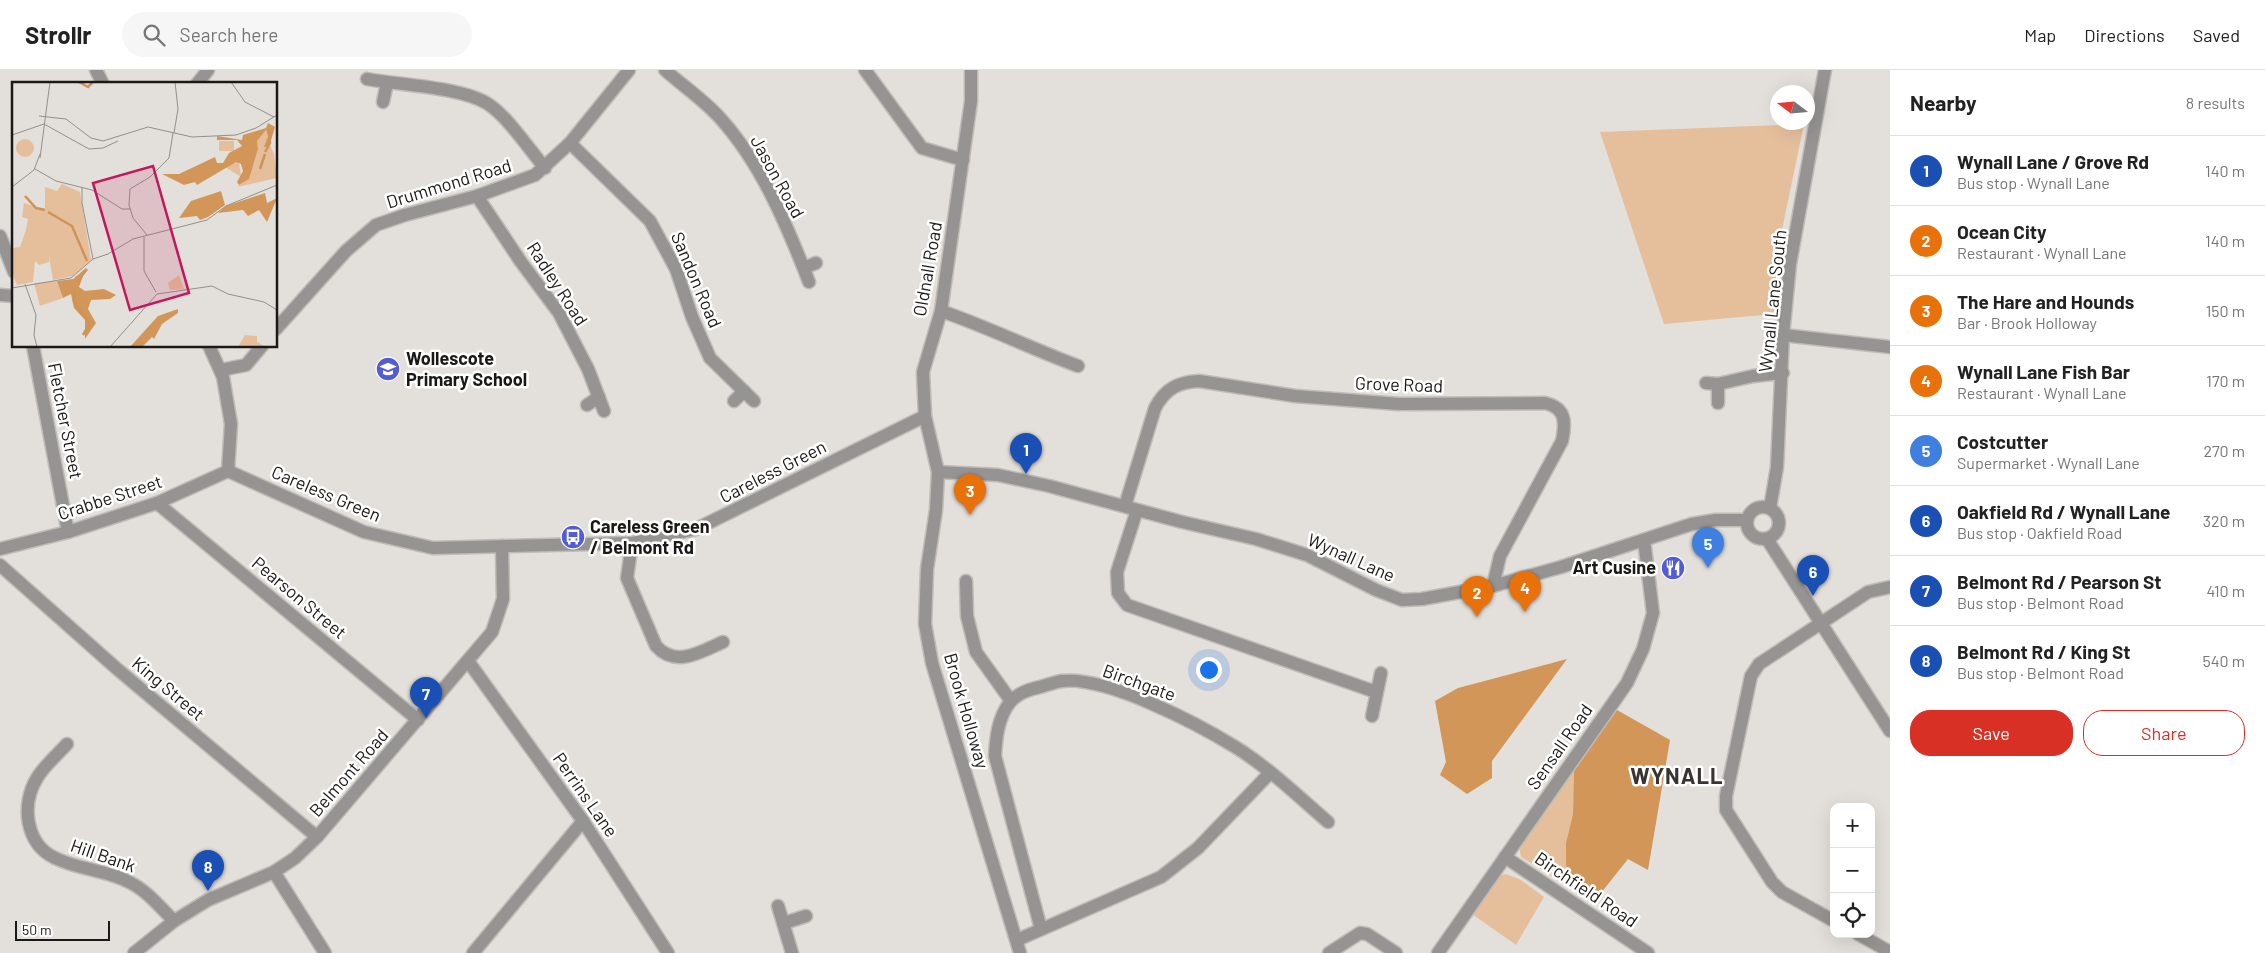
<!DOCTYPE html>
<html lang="en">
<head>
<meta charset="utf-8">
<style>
  body { margin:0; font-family:Barlow,sans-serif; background:#f6f6f6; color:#222 }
  .controls { position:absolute; right:15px; bottom:15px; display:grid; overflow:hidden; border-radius:10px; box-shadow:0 5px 20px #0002 }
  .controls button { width:45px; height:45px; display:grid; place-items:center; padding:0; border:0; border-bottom:1px solid #e0e0e0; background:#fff; color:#222; font:25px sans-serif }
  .compass { position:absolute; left:1770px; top:15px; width:45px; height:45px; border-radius:50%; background:#fff; box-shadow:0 5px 20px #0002; rotate:286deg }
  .scale { position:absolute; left:15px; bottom:12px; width:95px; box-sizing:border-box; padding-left:5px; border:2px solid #1a1917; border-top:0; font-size:14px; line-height:18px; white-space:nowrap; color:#1a1917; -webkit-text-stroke:4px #fff; paint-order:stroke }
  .you { position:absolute; left:1208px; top:599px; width:18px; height:18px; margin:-12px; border:4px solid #fff; border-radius:50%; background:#1a73e8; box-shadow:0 0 0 8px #1a73e833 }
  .badge { display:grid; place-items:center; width:32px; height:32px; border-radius:50%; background:#d93025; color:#fff; font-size:16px; font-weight:700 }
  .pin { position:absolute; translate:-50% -41px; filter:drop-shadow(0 1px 2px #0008) }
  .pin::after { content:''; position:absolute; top:26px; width:18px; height:15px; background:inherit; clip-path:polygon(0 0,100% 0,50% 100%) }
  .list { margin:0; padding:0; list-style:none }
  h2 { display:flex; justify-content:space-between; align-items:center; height:65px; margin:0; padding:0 20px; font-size:21px }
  h2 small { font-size:16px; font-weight:400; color:#767676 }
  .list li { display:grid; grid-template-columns:32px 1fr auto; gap:15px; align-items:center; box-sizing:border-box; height:70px; padding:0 20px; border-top:1px solid #e0e0e0 }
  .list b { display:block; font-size:19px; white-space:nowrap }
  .list p { margin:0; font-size:16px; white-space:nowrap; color:#767676 }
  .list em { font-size:16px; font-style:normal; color:#767676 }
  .actions { display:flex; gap:10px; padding:15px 20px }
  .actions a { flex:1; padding:11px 0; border:1px solid #d93025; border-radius:20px; text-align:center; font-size:18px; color:#d93025 }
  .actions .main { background:#d93025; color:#fff }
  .icon { flex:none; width:28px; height:28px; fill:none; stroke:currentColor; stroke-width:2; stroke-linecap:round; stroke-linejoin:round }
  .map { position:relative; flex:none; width:1890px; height:883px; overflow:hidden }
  header { display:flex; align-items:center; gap:30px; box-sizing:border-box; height:70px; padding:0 25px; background:#fff; border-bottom:1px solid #e0e0e0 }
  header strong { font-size:24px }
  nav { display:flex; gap:28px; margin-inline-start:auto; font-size:18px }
  .search { width:350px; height:45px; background:#f6f6f6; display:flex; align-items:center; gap:12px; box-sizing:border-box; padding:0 18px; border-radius:28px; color:#767676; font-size:19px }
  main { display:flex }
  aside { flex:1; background:#fff }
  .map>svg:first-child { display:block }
  .green { fill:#e5bf9c }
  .forest { fill:#d29659 }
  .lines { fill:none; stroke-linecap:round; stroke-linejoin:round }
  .minor-casing { stroke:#bfbbb7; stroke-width:15 }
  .minor { stroke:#969492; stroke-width:12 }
  .labels { text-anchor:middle; stroke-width:5; stroke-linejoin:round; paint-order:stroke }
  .street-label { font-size:18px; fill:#1a1917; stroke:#fff }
  .poi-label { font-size:18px; font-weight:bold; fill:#1a1917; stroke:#fff; text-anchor:start }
  .district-label { font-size:22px; font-weight:bold; letter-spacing:1px; fill:#383431; stroke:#fff }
  .inset-river { fill:none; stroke:#cf9357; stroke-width:2.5 }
  .inset-road { fill:none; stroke:#93908c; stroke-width:1 }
  .view { fill:#c2185b; fill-opacity:0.15; stroke:#c2185b; stroke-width:2.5 }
  .inset-edge { fill:none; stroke:#1a1917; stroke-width:2.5 }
</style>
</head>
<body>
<header>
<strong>Strollr</strong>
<div class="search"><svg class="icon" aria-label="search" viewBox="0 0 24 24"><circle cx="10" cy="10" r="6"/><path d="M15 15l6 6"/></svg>Search here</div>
<nav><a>Map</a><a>Directions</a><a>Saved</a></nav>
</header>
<main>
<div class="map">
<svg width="1890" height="883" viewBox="0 0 1890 883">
  <rect width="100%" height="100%" fill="#e3dfda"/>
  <g class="green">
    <path d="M1804,54l-27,130 -3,60 -110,10 -64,-192z"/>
    <path d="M1574,697l-1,47 -7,29v42l-45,-28 -2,-10z"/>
    <path d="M1506,804l15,6 23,17 -28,48 -44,-31 27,-38z"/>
  </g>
  <g class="forest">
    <path d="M1567,589l-75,102v17l-25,16 -27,-19 6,-13 -11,-61 23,-13z"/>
    <path d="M1617,640l53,30 -22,130 -20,-11 -35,44 -27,-18v-42l7,-29 1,-47z"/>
  </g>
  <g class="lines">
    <g class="minor-casing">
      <g id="minor">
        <path d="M96,0l7,14"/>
        <path d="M665,0c18,16 39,30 55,48 41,45 67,107 89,164"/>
        <path d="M865,0l57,78 41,12"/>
        <path d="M971,0v31l-30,210 -18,61 2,44 13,56 -2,38 -9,59 -2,55 7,39 88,290"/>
        <path d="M367,9c32,6 95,8 121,25 19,12 41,45 57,64"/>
        <path d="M197,14l11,-14"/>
        <path d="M383,32l4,-19"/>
        <path d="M570,73l80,78 26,48 16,48 18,41 44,43"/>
        <path d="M477,126l44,66 38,51 29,56 16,42"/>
        <path d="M0,166l14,36"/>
        <path d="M804,198l12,-5"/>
        <path d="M0,225l14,1"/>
        <path d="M941,241c47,16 91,38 137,55"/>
        <path d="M276,259l70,-78 30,-26 29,-10 72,-19 58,-21 35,-32 59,-73"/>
        <path d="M1783,265l107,12"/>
        <path d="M33,276l35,186"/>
        <path d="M209,276l14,31 8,47 -3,47"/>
        <path d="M221,300l25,-5 16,-19"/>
        <path d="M1706,313l12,1 35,-8 30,-3"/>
        <path d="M734,331l10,-10"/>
        <path d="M1718,333v-19"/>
        <path d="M587,335l12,-8"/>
        <path d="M228,401l136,61 69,16 199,-5 64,-14 229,-113"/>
        <path d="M938,402l60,3 51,11 133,36 74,17 51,16 69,35 26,10 20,-1 71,-13 68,-19 131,-43 24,-4h31"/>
        <path d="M157,433l261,217"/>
        <path d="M1125,436l30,-98c10,-19 23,-26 44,-27l96,15 104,8 146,-1c21,5 21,19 17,38l-62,115 -7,30"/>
        <circle cx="1763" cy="453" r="16"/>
        <path d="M1770,438l7,-41 6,-132 7,-71 35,-194"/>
        <path d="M1137,440l-20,62 1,21 9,12 249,87"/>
        <path d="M1767,469l123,192"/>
        <path d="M632,473l-5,35 29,68c20,22 44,6 67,-4"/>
        <path d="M0,479l68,-17 89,-29 71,-32"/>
        <path d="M0,495l116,103 201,169"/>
        <path d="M966,511l1,35 9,36 35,49"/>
        <path d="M468,591l115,160 85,132"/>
        <path d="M1372,646l9,-43"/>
        <path d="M67,674c-10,11 -23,22 -30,34 -16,26 -12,66 18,80 24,12 53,12 76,25 16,8 30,25 43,38"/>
        <path d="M1505,787l143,96"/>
        <path d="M274,802l51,81"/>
        <path d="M778,836l14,47"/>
        <path d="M1834,851l-52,-29 -10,-10 -46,-72v-14l25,-120 8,-12 109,-72 22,-5"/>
        <path d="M784,853l22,-7"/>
        <path d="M1041,859l-46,-173c1,-19 3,-38 15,-54 7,-8 20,-13 30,-15 7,-2 15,-5 22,-6 45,-5 136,43 175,67 33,21 62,49 91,74"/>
        <path d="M1858,864l32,18"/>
        <path d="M1017,870l144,-63 37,-29 72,-75"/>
        <path d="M134,883l40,-32 34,-21 66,-28 21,-14 22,-21 175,-205 11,-33 -1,-53"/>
        <path d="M473,883l110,-132"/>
        <path d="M1329,883l31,-20 7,1 29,19"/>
        <path d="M1438,883l189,-270 16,-34 10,-36 -9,-73"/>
      </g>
    </g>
    <use href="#minor" class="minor"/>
  </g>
  <defs>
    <g id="school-disc" transform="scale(1.25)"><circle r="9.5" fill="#535dd3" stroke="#fff"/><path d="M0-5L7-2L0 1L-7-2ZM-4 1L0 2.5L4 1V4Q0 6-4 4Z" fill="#fff"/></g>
    <g id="bus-disc" transform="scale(1.25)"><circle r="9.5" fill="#535dd3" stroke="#fff"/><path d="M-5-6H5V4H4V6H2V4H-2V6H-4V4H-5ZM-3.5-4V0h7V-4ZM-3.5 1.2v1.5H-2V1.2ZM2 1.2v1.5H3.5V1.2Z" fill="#fff"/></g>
    <g id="restaurant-disc" transform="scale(1.25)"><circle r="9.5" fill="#535dd3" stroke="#fff"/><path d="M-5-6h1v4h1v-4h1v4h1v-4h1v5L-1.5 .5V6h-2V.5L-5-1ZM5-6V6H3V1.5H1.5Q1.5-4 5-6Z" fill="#fff"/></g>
  </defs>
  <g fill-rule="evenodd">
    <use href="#school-disc" x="388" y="299"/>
    <use href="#bus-disc" x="573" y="467"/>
    <use href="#restaurant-disc" x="1673" y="498"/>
  </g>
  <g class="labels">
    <g class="street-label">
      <text transform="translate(777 107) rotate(61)" y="6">Jason Road</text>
      <text transform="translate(449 114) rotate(-17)" y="6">Drummond Road</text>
      <text transform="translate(928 199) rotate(-80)" y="6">Oldnall Road</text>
      <text transform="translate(696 210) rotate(67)" y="6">Sandon Road</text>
      <text transform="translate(557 214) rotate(57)" y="6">Radley Road</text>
      <text transform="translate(1773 231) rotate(-84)" y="6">Wynall Lane South</text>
      <text transform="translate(1399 315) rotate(2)" y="6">Grove Road</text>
      <text transform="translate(65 351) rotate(79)" y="6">Fletcher Street</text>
      <text transform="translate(773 402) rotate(-27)" y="6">Careless Green</text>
      <text transform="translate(326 424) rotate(23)" y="6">Careless Green</text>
      <text transform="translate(110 428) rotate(-18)" y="6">Crabbe Street</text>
      <text transform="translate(1351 488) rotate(24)" y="6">Wynall Lane</text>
      <text transform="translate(299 528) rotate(40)" y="6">Pearson Street</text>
      <text transform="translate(1139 613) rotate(20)" y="6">Birchgate</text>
      <text transform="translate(168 619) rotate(40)" y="6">King Street</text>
      <text transform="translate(966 641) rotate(74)" y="6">Brook Holloway</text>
      <text transform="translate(1560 677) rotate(-55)" y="6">Sensall Road</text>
      <text transform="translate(349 703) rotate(-49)" y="6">Belmont Road</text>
      <text transform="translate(585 725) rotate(55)" y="6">Perrins Lane</text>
      <text transform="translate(103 786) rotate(19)" y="6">Hill Bank</text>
      <text transform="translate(1586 820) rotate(34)" y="6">Birchfield Road</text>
    </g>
    <g class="poi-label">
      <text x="406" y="295">Wollescote<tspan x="406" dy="21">Primary School</tspan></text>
      <text x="590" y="463">Careless Green<tspan x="590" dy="21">/ Belmont Rd</tspan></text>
      <text x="1656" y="504" text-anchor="end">Art Cusine</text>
    </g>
    <g class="district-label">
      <text x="1677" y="714">WYNALL</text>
    </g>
  </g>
  <g transform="translate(12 12)">
    <rect width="265" height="265" fill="#e3dfda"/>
    <path d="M254,48l2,6 -3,12 5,-3 4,9 3,24 -40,9 12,-9 9,-29 -2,-8zM4 66a9 9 0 1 1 18 0a9 9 0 1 1-18 0ZM207,59h15v10h-15zM227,80l2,15 -16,-10 3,-4zM50,102l18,8 11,68 -18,16 -20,4 -4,-23v5l-10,3 -4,-4 -2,21 -16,3 -5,-12v-25l8,-1 6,-17 2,-11 -6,-2 2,-14 21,7v-23l12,4zM167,193l5,14 -14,1 -2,-7zM45,199l6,17 -23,8 -6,-23zM233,253l12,1v6l9,5h-28z" fill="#e5bf9c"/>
    <path d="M256,41l7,4 -6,20h-5l4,-11 -2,-6 -9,11 1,8 -9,30 -10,6 -2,-3 6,-11 -2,-7 -5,-2 -39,23 -2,-3 -11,3 -22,-11h17l36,-17 2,6h6l6,-10 13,-7 -5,-6h-20v-4l25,4 1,-5 23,-7zM209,109l4,14 -17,12 -8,3 -3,-4 -18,2 12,-17zM253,111l2,10 10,-5 -10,24 -8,-12 -11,6 -5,-6 -25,3 8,-7zM74,186l-7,19 6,4 19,-2 12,6 -6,4 -19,1 -3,9 8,14 -11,16v-19l-11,-12 -3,-14 -8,4 -6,-17 16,-2zM166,227v4l-16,11 -8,15 -2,-2 -10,10h-12l28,-31z" fill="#d29659"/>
    <path class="inset-river" d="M67,0l9,5 5,-5M253,70l5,-9 -1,-14M248,87l5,-15M13,114l11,12 9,2M36,130l24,14 15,35M65,200l10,-13M62,208v12l16,21 -7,12"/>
    <path class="inset-road" d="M219,0l14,20 29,15M27,34l27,3 25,19 12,3 45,-14 44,10 44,-2 20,-7 21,-13M162,51l4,-24 -3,-27M0,53l32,-11 45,25 14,-1 15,-7M28,76l10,-76M23,87l21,12 36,9 30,19h8M0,105l22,-17 6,-16M70,105v16l11,56M135,153l-14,-17 -4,-13 1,-16 20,-12 19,-19 4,-25M132,155v34l12,21M81,177l15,-5 25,-15 74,-19 19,-14 51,-21M13,202l11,31 -2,20 3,12M0,206l59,-10 22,-19M145,212l55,-8 16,8 36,8 13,8M98,265l47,-53"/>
    <path class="view" d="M141,84l36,127 -59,17 -37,-127z"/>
    <rect width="265" height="265" class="inset-edge"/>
  </g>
</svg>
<div class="controls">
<button>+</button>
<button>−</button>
<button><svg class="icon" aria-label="locate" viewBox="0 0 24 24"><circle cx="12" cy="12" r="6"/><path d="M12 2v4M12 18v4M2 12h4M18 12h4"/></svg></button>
</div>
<svg class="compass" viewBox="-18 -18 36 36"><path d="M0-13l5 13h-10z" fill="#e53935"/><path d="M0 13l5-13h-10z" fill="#767676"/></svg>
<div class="scale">50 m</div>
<div class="you"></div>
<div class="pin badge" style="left:1026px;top:404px;background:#1a4fb4">1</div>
<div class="pin badge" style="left:1477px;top:547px;background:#e8710a">2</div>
<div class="pin badge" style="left:970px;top:445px;background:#e8710a">3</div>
<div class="pin badge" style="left:1525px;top:542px;background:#e8710a">4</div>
<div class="pin badge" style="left:1708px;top:498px;background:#3f7fe0">5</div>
<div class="pin badge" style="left:1813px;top:526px;background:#1a4fb4">6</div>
<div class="pin badge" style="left:426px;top:648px;background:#1a4fb4">7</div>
<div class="pin badge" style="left:208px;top:821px;background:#1a4fb4">8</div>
</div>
<aside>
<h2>Nearby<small>8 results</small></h2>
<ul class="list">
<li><span class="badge" style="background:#1a4fb4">1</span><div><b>Wynall Lane / Grove Rd</b><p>Bus stop · Wynall Lane</p></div><em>140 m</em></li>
<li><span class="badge" style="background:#e8710a">2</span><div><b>Ocean City</b><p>Restaurant · Wynall Lane</p></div><em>140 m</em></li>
<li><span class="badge" style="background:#e8710a">3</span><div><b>The Hare and Hounds</b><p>Bar · Brook Holloway</p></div><em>150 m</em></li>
<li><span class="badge" style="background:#e8710a">4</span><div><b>Wynall Lane Fish Bar</b><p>Restaurant · Wynall Lane</p></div><em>170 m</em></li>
<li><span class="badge" style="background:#3f7fe0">5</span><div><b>Costcutter</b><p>Supermarket · Wynall Lane</p></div><em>270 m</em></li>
<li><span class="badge" style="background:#1a4fb4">6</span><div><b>Oakfield Rd / Wynall Lane</b><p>Bus stop · Oakfield Road</p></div><em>320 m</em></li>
<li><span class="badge" style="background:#1a4fb4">7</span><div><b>Belmont Rd / Pearson St</b><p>Bus stop · Belmont Road</p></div><em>410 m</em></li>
<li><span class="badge" style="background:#1a4fb4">8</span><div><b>Belmont Rd / King St</b><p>Bus stop · Belmont Road</p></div><em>540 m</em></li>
</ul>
<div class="actions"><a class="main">Save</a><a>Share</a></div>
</aside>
</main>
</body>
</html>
